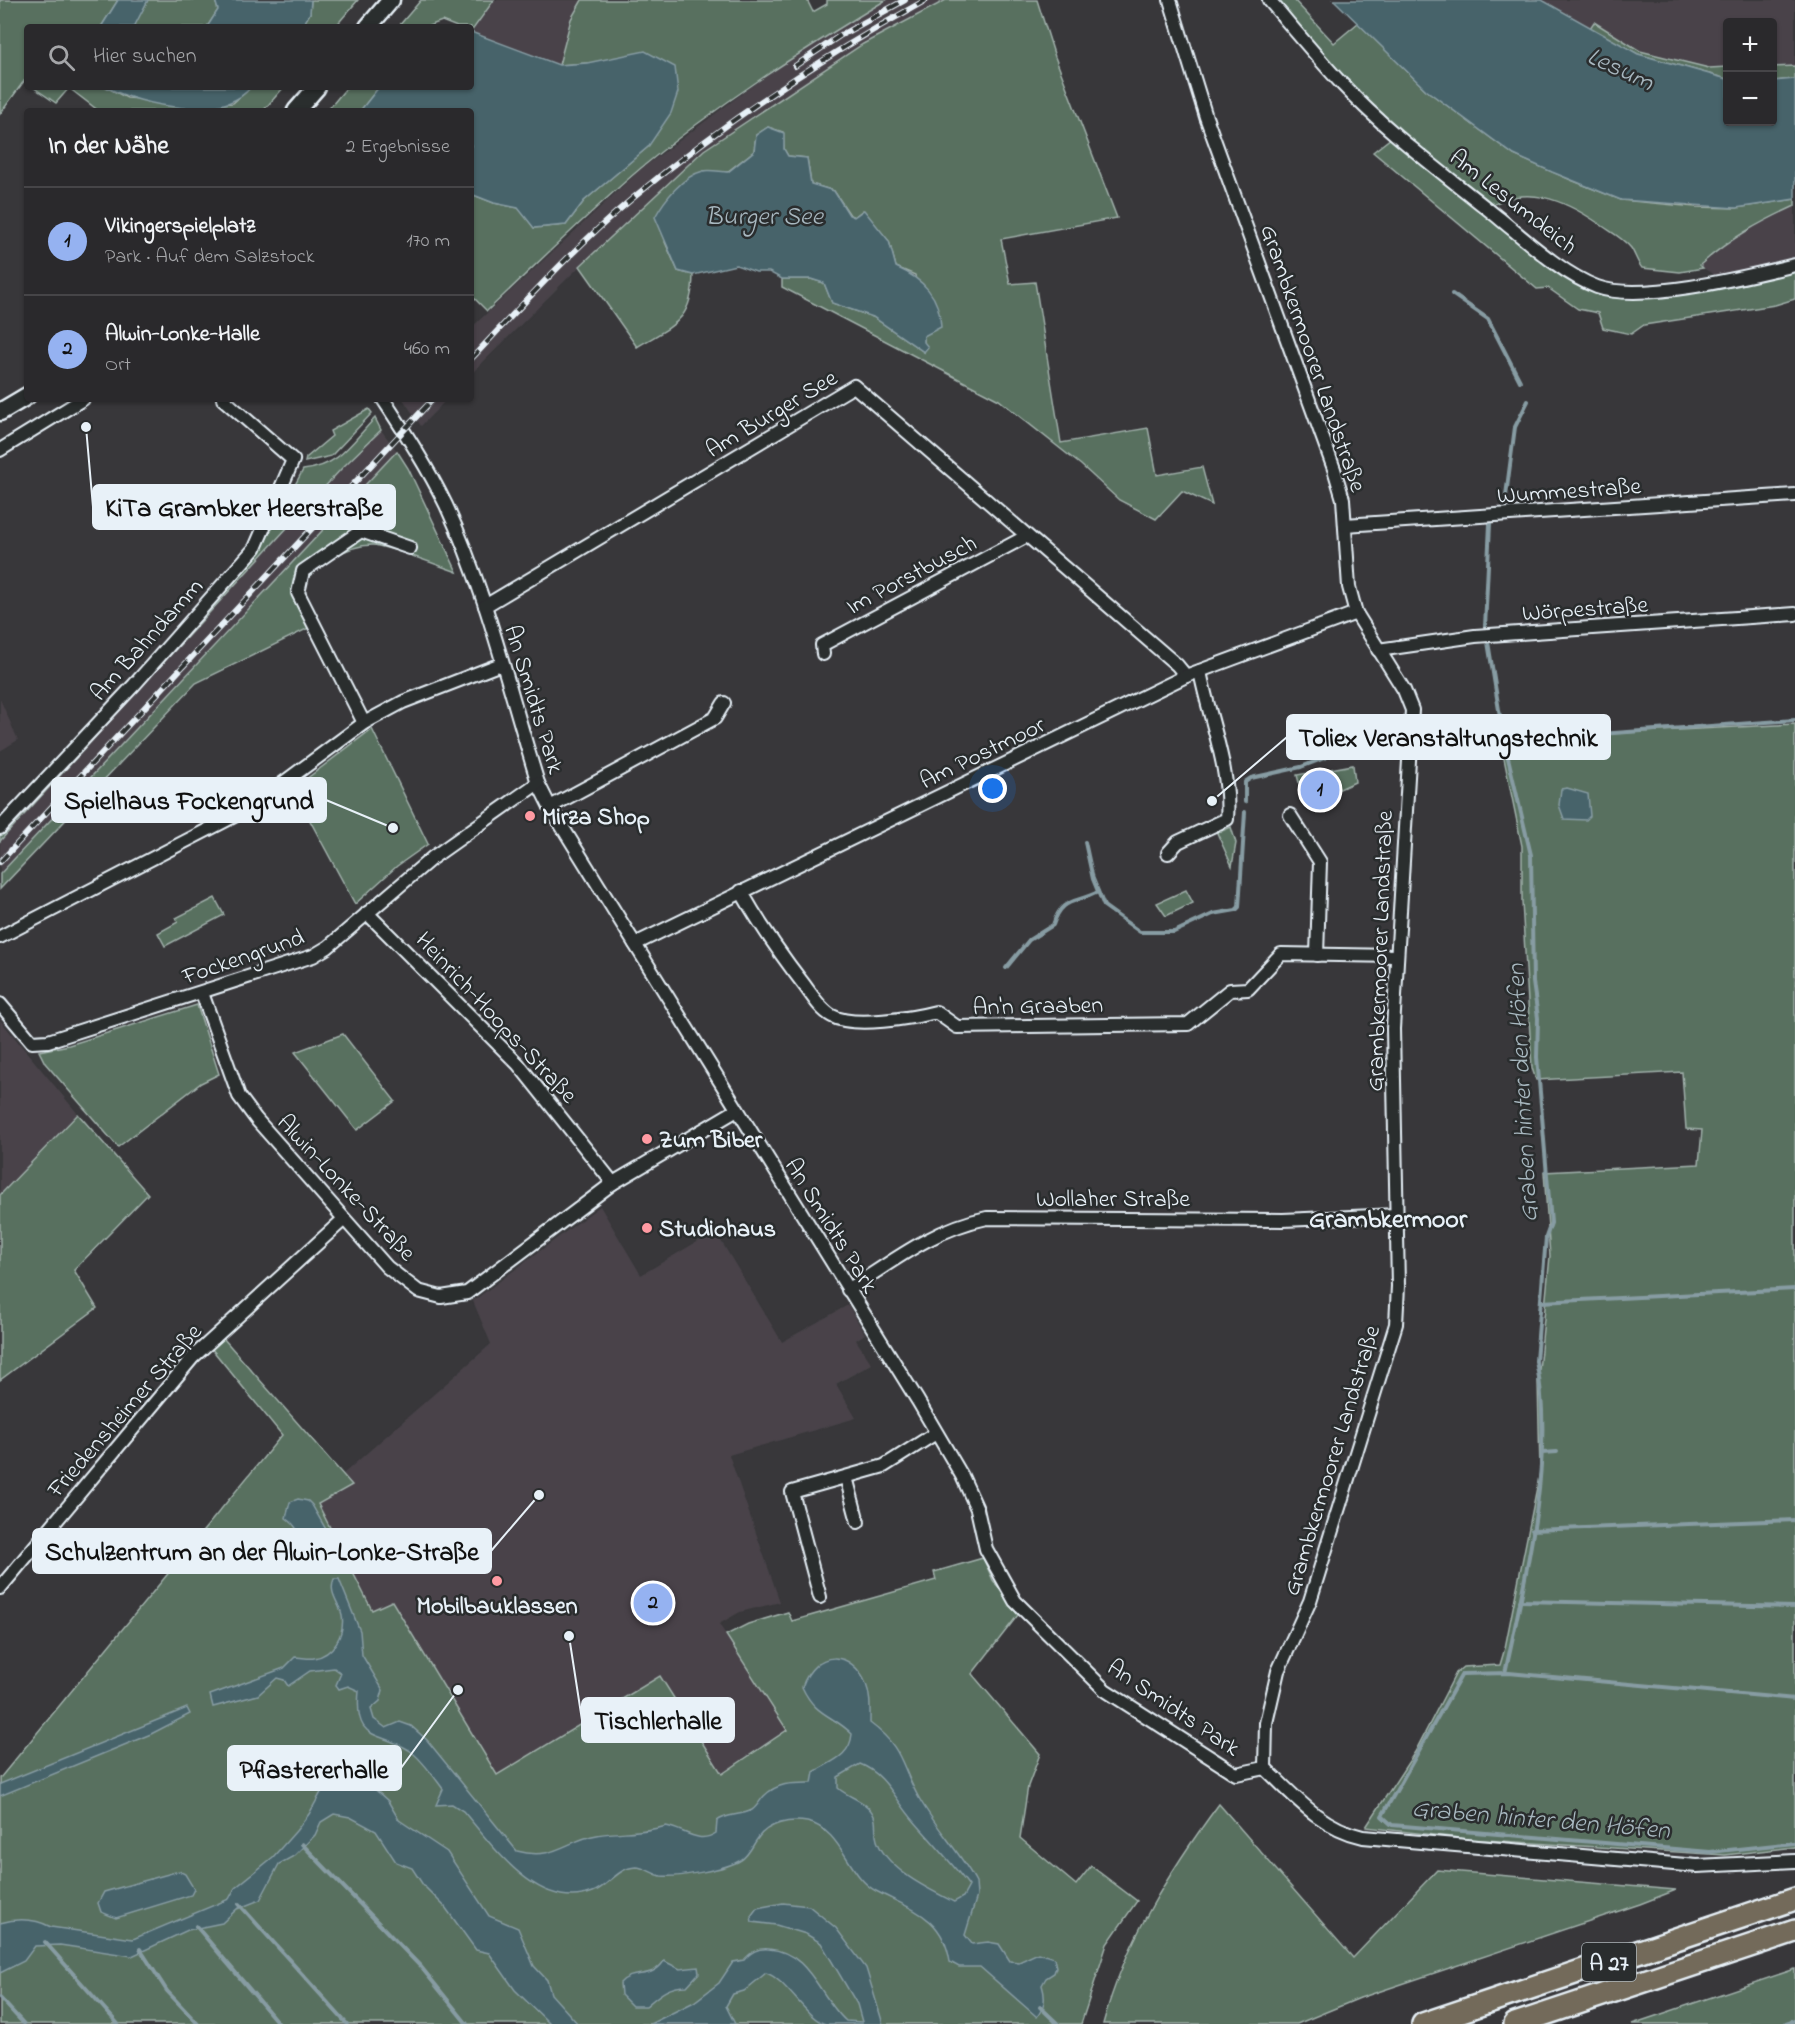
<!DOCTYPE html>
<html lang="de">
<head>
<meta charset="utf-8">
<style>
  body { margin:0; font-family:"Indie Flower",sans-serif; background:#323134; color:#f1f3f6 }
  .controls { position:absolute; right:18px; top:18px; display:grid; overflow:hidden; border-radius:6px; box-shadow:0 2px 4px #0004 }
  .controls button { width:54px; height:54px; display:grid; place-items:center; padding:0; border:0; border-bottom:2px solid #464548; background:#2a292c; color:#f1f3f6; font:30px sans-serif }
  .you { position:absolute; left:993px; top:789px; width:21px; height:21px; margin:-15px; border:4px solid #fff; border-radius:50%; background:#1a73e8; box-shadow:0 0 0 9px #1a73e833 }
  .badge { display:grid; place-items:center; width:39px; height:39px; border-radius:50%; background:#95b2f1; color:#111; font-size:20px; font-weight:700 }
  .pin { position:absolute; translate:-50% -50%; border:3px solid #fff; box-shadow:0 2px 6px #0006 }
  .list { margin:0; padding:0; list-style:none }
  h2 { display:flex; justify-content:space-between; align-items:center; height:78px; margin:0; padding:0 24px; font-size:26px }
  h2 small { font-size:20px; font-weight:400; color:#a5a6a9 }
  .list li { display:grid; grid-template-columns:39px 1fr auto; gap:18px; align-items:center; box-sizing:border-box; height:108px; padding:0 24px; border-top:2px solid #464548 }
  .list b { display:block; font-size:22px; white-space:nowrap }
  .list p { margin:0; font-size:20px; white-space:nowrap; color:#a5a6a9 }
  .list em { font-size:20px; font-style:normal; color:#a5a6a9 }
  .icon { flex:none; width:33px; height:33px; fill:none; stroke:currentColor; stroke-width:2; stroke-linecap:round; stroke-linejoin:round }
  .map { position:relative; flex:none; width:1795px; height:2024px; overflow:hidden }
  .search { position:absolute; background:#2a292c; box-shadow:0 2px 4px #0004; left:24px; top:24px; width:450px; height:66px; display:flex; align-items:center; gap:15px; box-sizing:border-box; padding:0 21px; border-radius:6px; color:#a5a6a9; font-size:22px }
  .panel { position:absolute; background:#2a292c; box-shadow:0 2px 4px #0004; left:24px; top:108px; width:450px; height:294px; border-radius:6px }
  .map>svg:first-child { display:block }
  .built { fill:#484349 }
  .green { fill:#58705e; stroke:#a0b0ab; stroke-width:1.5 }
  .water { fill:#47636b; stroke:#879ca3; stroke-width:1.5; fill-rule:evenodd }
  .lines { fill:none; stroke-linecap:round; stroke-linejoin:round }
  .stream { stroke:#879ca3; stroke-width:4 }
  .minor-casing { stroke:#e8f1f8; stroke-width:16 }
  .secondary-casing { stroke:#e8f1f8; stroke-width:21 }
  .motorway-casing { stroke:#e8f1f8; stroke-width:26 }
  .minor { stroke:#2a2d2e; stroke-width:12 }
  .secondary { stroke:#2a2d2e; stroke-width:16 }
  .motorway { stroke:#736b5a; stroke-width:21 }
  .rail-casing { stroke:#e8f1f8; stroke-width:6 }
  .rail { stroke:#2a2d2e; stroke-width:4; stroke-dasharray:11; stroke-linecap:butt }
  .poi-dot { fill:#ff9aa2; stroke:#2a2d2e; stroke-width:2 }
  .labels { text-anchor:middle; stroke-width:5; stroke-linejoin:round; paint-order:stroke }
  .shield { fill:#2a2d2e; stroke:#afb6bb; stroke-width:1.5 }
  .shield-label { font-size:22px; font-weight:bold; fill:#e8f1f8 }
  .street-label { font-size:24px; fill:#e8f1f8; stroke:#2a2d2e }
  .poi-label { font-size:24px; font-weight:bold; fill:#e8f1f8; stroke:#2a2d2e; text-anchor:start }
  .water-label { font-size:26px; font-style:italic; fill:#a8b8c0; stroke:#2a2d2e }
  .neighbourhood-label { font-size:26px; font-weight:bold; fill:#e8f1f8; stroke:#2a2d2e }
  .leader { fill:none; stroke:#e8f1f8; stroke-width:2 }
  .callout-dot { fill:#e8f1f8; stroke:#2a2d2e; stroke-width:2 }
  .callout { fill:#e8f1f8; stroke:#e8f1f8; stroke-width:2 }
  .callout-label { font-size:26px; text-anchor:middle; font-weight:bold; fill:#111 }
</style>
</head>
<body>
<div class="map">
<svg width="1795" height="2024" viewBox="0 0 1795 2024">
  <rect width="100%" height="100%" fill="#38373a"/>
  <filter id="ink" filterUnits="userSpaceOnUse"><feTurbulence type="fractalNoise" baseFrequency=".0167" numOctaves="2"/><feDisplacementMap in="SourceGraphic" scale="12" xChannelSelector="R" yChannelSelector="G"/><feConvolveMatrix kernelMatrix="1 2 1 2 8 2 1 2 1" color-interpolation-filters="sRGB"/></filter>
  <g filter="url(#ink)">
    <g class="built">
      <path d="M494,0h88l-11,19 -12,46 -87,-33z"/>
      <path d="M886,0h60l-83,44 -159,106 -124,116 -109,108v-46l169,-158 111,-83 72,-50z"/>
      <path d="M1542,0h253v66l-22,1 -1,-45h-44l-1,45 -18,1 -69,-17 -46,-29 -4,6z"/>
      <path d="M1795,206v54l-79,16 -16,-10 50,-40z"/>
      <path d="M403,399h44l-26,27z"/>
      <path d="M381,430l16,21 -397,423v-33l342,-373z"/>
      <path d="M0,699l18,41 -18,11z"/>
      <path d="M0,1020l78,94 -78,81z"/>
      <path d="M600,1206l41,69 74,-44 67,111 66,-37 17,29 -9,6 16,24 -36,20 20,34 -127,37 51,147 -40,10 -21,12 68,106 -65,44 -63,-97 -162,98 -105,-174 -19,10 -55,-107 33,-19 -8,-11 148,-130 -18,-43z"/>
    </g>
    <g class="green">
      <path d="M0,0h118l-17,27h-74v56l-3,-2 -24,33z"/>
      <path d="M148,0h67l3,10 -11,17h-74z"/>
      <path d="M311,0h47l-23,27h-33l8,-14z"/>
      <path d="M421,0h73l-23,32v-5h-14l-15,-6 -16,6h-28z"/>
      <path d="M582,0h225l6,12 14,-8v-4h59c-85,51 -169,105 -245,168 -53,45 -103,95 -154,143l-16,-16v-101l23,9 25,5 15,20 32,-3 18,-24 64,-54 -61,-84 -28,2 12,-46z"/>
      <path d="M946,0h91l18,57 62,161 -116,21 9,45 25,-2 26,161 87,-15 9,47 45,-8 10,38 -30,-14 -26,28 -37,-19 -38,-35 -82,-65 -217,-113v-8h29l13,4 8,20 41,14 51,35v-16l-9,-61 -19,-8 -7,-26 -26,-31 -9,7 -4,-2 -16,-24 -23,-7 -4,-26 -19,-2 -4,-7 -1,-17 -15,-5 -12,8 -2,16 -27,21 -23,-1 -39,71 13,29 15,4c-1,47 -20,50 -56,72l-57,-81 124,-116 159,-106z"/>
      <path d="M1276,0h18l40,43 24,-20 68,67 88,65 57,25 50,20 75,7 40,1 59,-9v7c-37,17 -64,32 -95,59l3,3 -23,4 -38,-4c-5,-6 -7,-14 -11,-20 -8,-10 -20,-16 -30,-23 -36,-25 -78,-44 -118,-14l114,81 198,-22v29l-20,6 -131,20 -13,9 -28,-6 -5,-15 -20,-4 -30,-21 -11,1 -164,-137 27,-21 -70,-67z"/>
      <path d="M1594,22l46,29 69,17 18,-1v12l-89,-25 -48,-26z"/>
      <path d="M1795,66v13l-22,2 -1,-14z"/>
      <path d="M33,87h73l21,11 92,6 14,-1 18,-16h33l-21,24h-164l-30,-23 -13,15z"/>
      <path d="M347,87h32l-19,24h-33z"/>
      <path d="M369,409l3,4 -41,43 -26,6 1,-4 26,-22 -2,-5z"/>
      <path d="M375,418l6,12 -39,38 -342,373v-5l259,-284 44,-82c37,-4 48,-27 72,-52z"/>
      <path d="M397,451l11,17 49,104c-17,-6 -71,-27 -85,-27 -25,0 -54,19 -68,38l2,12 13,28 -123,60 -196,206v-15z"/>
      <path d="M1795,724v1123l-70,8 -257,-16 -102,-12 49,-75 41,-79 7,-6 37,-2 5,-17 35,-176 -2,-91 12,-125 -6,-84 155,-8 3,-34 -16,-1 -4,-57 -146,8 -4,-12 -10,-166v-56l-22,-107z"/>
      <path d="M372,729l56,115 -31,22 -42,38 -62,-115z"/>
      <path d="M1353,765l2,17 -50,23 -8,-30z"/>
      <path d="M1231,827l5,16 -4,23 -15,-33z"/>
      <path d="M1186,890l7,13 -27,13 -9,-13z"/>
      <path d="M215,898l9,17 -59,31 -7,-13 20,-11 -2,-4z"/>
      <path d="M197,1005l22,69 -18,9 -83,64 -73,-84 -6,-12 30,-6z"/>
      <path d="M343,1034l52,67 -38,29 -62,-78z"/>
      <path d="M78,1114l70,80 -74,76 23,38 -97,72v-185z"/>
      <path d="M223,1338l129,147 -34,19 54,106 20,-9 105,174 163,-99 62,98 65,-44 -61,-95 22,-11 40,-12 4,9 144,-41 -2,-8 49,-14 10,22 25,35 -46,59 68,80 -12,32 -8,52 56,47 15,-19 46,35 -30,43 -26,80h-1081v-246l282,-343 -71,-87z"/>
      <path d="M1219,1804l134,154 84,-88 239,20 -36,14 -280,94 -63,26h-194c21,-80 67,-154 116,-220z"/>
      <path d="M1795,1969v55h-163z"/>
    </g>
    <g class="water">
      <path d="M118,0h30l-14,27h-33z"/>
      <path d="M215,0h96l-1,13 -8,14h-95l11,-17z"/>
      <path d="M1334,0h208l96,54 89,25 1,43h44l1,-41 22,-2v120l-59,9 -115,-8 -69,-28 -38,-17 -88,-65z"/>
      <path d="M471,32l88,33 28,-2 58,-12 30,16 3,25 -7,21 -23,34 -64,54 -18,24 -32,3 -16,-20 -24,-5 -23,-9v-83h-111l19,-24h92z"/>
      <path d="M106,87h145c-29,36 -109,19 -145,0z"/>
      <path d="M768,127l16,6v16l4,7 19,2 4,26 23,7 15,24 5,2 10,-7 25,31 7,26c27,12 44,29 45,60l-17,9v6l4,5 -4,5 -51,-35 -41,-14 -8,-20 -13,-4h-29l-13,-7h-13l-20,-7 -43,10 -15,-4 -23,-54c9,-17 28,-41 48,-46 7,-2 18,1 25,1l26,-21 2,-16z"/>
      <path d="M1567,788l21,6 2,22 -4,4 -22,-1 -5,-14 2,-16z"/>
      <path d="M298,1499l10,2 4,4 16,28 1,13 -3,18 -9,2 -14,-11c1,-14 -5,-29 -17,-37l4,-16z"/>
      <path d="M334,1579h5l21,52 2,24 21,35 -3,11 -9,8 3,10 12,9 14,-6 11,4 16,14 90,111c38,10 49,-11 80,-16 23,-4 47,-2 69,-9 18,3 32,19 50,7l1,-12c10,-8 24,-5 35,-11 5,-3 8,-10 12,-14 14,-14 30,-13 48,-13l2,-11c17,-11 36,-15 38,-38 -20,-20 -36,-17 -50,-47 13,-38 50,-38 64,-3 5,12 4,26 4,39 35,26 30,42 49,75 17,30 41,54 57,84l1,14 -12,39 7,9 16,-2 11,2 11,17 9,1 19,-9 16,5 2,9 -2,6 -8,5 -4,7c4,13 3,21 -5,32l-57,-50h-21l-9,-5c-7,-46 -38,-52 -74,-71 -28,-14 -34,-62 -69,-69 -17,-3 -39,1 -49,16 -6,8 -9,17 -17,22 -14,9 -63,18 -80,16 -9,-2 -16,-9 -25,-9 -19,1 -27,19 -43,25 -55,21 -100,-46 -130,-81l-11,-7 -16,1 7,-16c-9,-12 -21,-30 -34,-39 -32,-20 -55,-7 -50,-59l-11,-5 -9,3 -3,-4 5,-12 -7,-5 -24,3 -22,15 -4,-6 -7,-2 -19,17 -45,12 -3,-12 74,-27 11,-11c6,0 14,2 19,1 20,-3 31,-25 28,-43 -3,-13 -14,-22 -8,-36zM860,1764c26,10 36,37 54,57 19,22 38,42 55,65l-6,11 -9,5c-26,-13 -64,-31 -76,-59 -4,-8 -1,-19 -4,-27 -6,-15 -25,-18 -36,-28v-11z"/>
      <path d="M187,1708l3,6 -39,20 -151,62v-12z"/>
      <path d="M349,1766l39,35 11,19 48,32 42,64 29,12 16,38 13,14 4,14 27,30h-28l-35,-34 -26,-37 -13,-3 -31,-43 -22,-22 -11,-17 -16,-6 -20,-31 -26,-14 -16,-3 -13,8 -6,13 -21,21 -15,8 -19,36 -23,9 -15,14 -34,7 -56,26 -72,-11 -25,1 -11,15 -24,12v-50c18,-5 34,-5 51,4l82,12 96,-40 6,-11 38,-31 23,-26 13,-17 26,-47z"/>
      <path d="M179,1871l6,3 9,15 -3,6 -75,23 -15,-6 -3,-9 6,-11z"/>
      <path d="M783,1903l26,3 27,22 30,40 17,56c-17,0 -40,0 -57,0 -19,-4 -41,-46 -60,-51l-22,18 -11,3 -7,12 9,18h-85l44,-22 25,-19 14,-21 11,-2c7,-8 13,-12 25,-11 41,3 50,48 77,72l16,1 -5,-18 -36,-61 -15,-9 -30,-9 -24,-3 -1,-6 6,-8z"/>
      <path d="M664,1961l16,8 18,-2 1,6 -12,13c-19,0 -28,9 -41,20h-14l-11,-11 -1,-12c14,-15 31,-2 44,-22z"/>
    </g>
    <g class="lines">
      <g class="stream">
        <path d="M1452,294l36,25 32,62"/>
        <path d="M1505,503l10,-76 13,-26"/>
        <path d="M1485,627l5,-103"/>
        <path d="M1488,642l16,99 27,114 2,127 5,36 -1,39 14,166 -5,14 -10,124c20,92 -11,220 -31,312"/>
        <path d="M1504,741l291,-21"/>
        <path d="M1245,802v-20l6,-4 50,-11 70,-27 27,-1"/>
        <path d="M1085,842l8,37 11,27 36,26h34l39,-18 23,-4 3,-3 6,-95"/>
        <path d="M1006,968l23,-28 24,-15c9,-28 21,-21 45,-33"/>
        <path d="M1541,1302l254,-13"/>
        <path d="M1542,1453l15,-1"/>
        <path d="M1532,1530l263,-10"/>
        <path d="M1520,1601l275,6"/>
        <path d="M1795,1699l-286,-26 -47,1 -80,142 10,9 318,27 85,-9"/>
        <path d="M302,1844l119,123 46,57"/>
        <path d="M239,1904l108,120"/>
        <path d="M196,1926l83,98"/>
        <path d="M45,1942l73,82"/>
        <path d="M140,1949l27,42 31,33"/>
        <path d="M0,1998l24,26"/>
        <path d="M1040,2007l18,17"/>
        <path d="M1786,2023l9,-3"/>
      </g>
      <g class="minor-casing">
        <g id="minor">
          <path d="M1170,0l36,117 128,352 9,30 6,88 7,26 48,77 8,20 -19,319 5,257 -2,38 -86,277 -32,70 -12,52 -1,45c29,28 56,60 98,69l334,29 98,-5"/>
          <path d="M1269,0c24,28 47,56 72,83 47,50 106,93 159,136 28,23 64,56 97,68 44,16 152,-11 198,-22"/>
          <path d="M383,399c23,35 45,69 63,106 41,88 63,185 92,278l12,24 368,594 44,75 15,33 9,40 29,52 90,89 131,84 29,-6"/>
          <path d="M0,450l83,-51"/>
          <path d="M1345,525l450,-30"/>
          <path d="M485,606l369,-220 323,279 9,11"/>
          <path d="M1378,650l97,-14 320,-22"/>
          <path d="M823,654l-1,-9 205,-109"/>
          <path d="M364,723l-66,-130 5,-22 58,-40 49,17"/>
          <path d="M550,807l165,-89 9,-15"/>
          <path d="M1290,815l30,47 -3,93"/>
          <path d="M0,828l134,-143 121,-137 38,-88 -70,-61"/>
          <path d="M1168,853l10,-11 49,-23c4,-50 -18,-100 -27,-148"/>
          <path d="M741,891c19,34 40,64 64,95 8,11 16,24 27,30 21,12 81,2 104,-4l21,15 231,-3 42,-34 18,-1 33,-35 116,2"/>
          <path d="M367,913l151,151 95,119"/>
          <path d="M0,937l248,-128 116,-86 39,-21 98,-38"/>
          <path d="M635,944l551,-268 170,-63"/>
          <path d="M202,993l37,103 17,23 131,148 31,24 23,6 26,-4 146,-110 124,-73"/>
          <path d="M0,1004l32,38 16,-1 265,-85 15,-9 104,-89 106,-75"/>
          <path d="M848,1290c45,-29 85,-61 139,-72l296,2 114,-5"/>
          <path d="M846,1477l12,45"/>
          <path d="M0,1588l193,-231 150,-137"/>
          <path d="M820,1597l-28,-105 92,-26 52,-33"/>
        </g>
      </g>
      <g class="secondary-casing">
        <g id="secondary">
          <path d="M368,27l23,-27"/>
          <path d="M296,111l21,-24"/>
          <path d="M0,412l27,-16"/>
        </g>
      </g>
      <g class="motorway-casing">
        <g id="motorway">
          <path d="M1423,2024l372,-125"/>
          <path d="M1515,2024l280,-93"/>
        </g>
      </g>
      <use href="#minor" class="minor"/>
      <use href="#secondary" class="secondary"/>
      <use href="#motorway" class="motorway"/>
      <g class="rail-casing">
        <g id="rail">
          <path d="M795,66l46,-31 64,-35"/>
          <path d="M471,359c52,-55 103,-112 162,-161 91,-76 189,-141 293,-198"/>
          <path d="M0,862l433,-463"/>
        </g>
      </g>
      <use href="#rail" class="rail"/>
    </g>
  </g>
  <g class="poi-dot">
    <circle cx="530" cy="816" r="6"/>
    <circle cx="647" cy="1139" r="6"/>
    <circle cx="647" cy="1228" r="6"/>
    <circle cx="497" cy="1581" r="6"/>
  </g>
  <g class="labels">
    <rect class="shield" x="1582" y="1943" width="54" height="38" rx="4.5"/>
    <g class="shield-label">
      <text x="1609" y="1970">A 27</text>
    </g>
    <g class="street-label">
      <text transform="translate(1514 201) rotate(38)" y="8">Am Lesumdeich</text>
      <text transform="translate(1314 358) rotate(71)" y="8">Grambkermoorer Landstraße</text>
      <text transform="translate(771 413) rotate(-31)" y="8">Am Burger See</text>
      <text transform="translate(1569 490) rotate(-4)" y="8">Wummestraße</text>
      <text transform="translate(911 574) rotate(-28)" y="8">Im Porstbusch</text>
      <text transform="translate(1585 608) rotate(-4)" y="8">Wörpestraße</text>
      <text transform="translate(146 639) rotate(-48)" y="8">Am Bahndamm</text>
      <text transform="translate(535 699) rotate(73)" y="8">An Smidts Park</text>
      <text transform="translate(982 752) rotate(-26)" y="8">Am Postmoor</text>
      <text transform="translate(1379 951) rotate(-88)" y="8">Grambkermoorer Landstraße</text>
      <text transform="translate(243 956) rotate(-19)" y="8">Fockengrund</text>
      <text transform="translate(1038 1005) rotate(-1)" y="8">An'n Graaben</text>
      <text transform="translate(497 1017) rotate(47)" y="8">Heinrich-Hoops-Straße</text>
      <text transform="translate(347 1187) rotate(47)" y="8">Alwin-Lonke-Straße</text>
      <text x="1113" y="1206">Wollaher Straße</text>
      <text transform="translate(832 1225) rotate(58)" y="8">An Smidts Park</text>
      <text transform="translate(124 1410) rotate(-49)" y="8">Friedensheimer Straße</text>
      <text transform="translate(1331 1460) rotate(-73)" y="8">Grambkermoorer Landstraße</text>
      <text transform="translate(1174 1707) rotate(34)" y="8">An Smidts Park</text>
    </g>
    <g class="poi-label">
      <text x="542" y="824">Mirza Shop</text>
      <text x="659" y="1147">Zum Biber</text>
      <text x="659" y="1236">Studiohaus</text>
      <text x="497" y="1613" text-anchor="middle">Mobilbauklassen</text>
    </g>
    <g class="water-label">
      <text transform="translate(1621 68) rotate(25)" y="9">Lesum</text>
      <text x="764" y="224">Burger See</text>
      <text transform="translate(1521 1093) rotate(-93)" y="9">Graben hinter den Höfen</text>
      <text transform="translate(1541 1818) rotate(5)" y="9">Graben hinter den Höfen</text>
    </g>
    <g class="neighbourhood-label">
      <text x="1388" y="1227">Grambkermoor</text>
    </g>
  </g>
  <path class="leader" d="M86 427L93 507M1212 801L1287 737M393 828L326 800M539 1495L491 1551M569 1636L582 1720M458 1690L401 1768"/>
  <g class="callout-dot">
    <circle cx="86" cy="427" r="6"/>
    <circle cx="1212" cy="801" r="6"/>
    <circle cx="393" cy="828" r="6"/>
    <circle cx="539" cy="1495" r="6"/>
    <circle cx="569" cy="1636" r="6"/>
    <circle cx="458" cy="1690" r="6"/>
  </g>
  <g class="callout">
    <rect x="93" y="485" width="302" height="44" rx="6"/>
    <rect x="1287" y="715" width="323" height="44" rx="6"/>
    <rect x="52" y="778" width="274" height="44" rx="6"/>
    <rect x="33" y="1529" width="458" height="44" rx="6"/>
    <rect x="582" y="1698" width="152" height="44" rx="6"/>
    <rect x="228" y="1746" width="173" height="44" rx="6"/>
  </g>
  <g class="callout-label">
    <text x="244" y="516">KiTa Grambker Heerstraße</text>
    <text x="1448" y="746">Toliex Veranstaltungstechnik</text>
    <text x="189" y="809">Spielhaus Fockengrund</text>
    <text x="262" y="1560">Schulzentrum an der Alwin-Lonke-Straße</text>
    <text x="658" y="1729">Tischlerhalle</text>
    <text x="314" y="1778">Pflastererhalle</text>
  </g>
</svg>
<div class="controls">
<button>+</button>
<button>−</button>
</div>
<div class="you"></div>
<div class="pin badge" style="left:1320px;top:790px">1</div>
<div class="pin badge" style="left:653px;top:1603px">2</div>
<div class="search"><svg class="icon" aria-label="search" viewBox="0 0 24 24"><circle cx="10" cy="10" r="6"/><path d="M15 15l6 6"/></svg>Hier suchen</div>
<section class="panel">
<h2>In der Nähe<small>2 Ergebnisse</small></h2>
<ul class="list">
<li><span class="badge">1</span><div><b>Vikingerspielplatz</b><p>Park · Auf dem Salzstock</p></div><em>170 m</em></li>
<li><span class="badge">2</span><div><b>Alwin-Lonke-Halle</b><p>Ort</p></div><em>460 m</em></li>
</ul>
</section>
</div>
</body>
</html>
